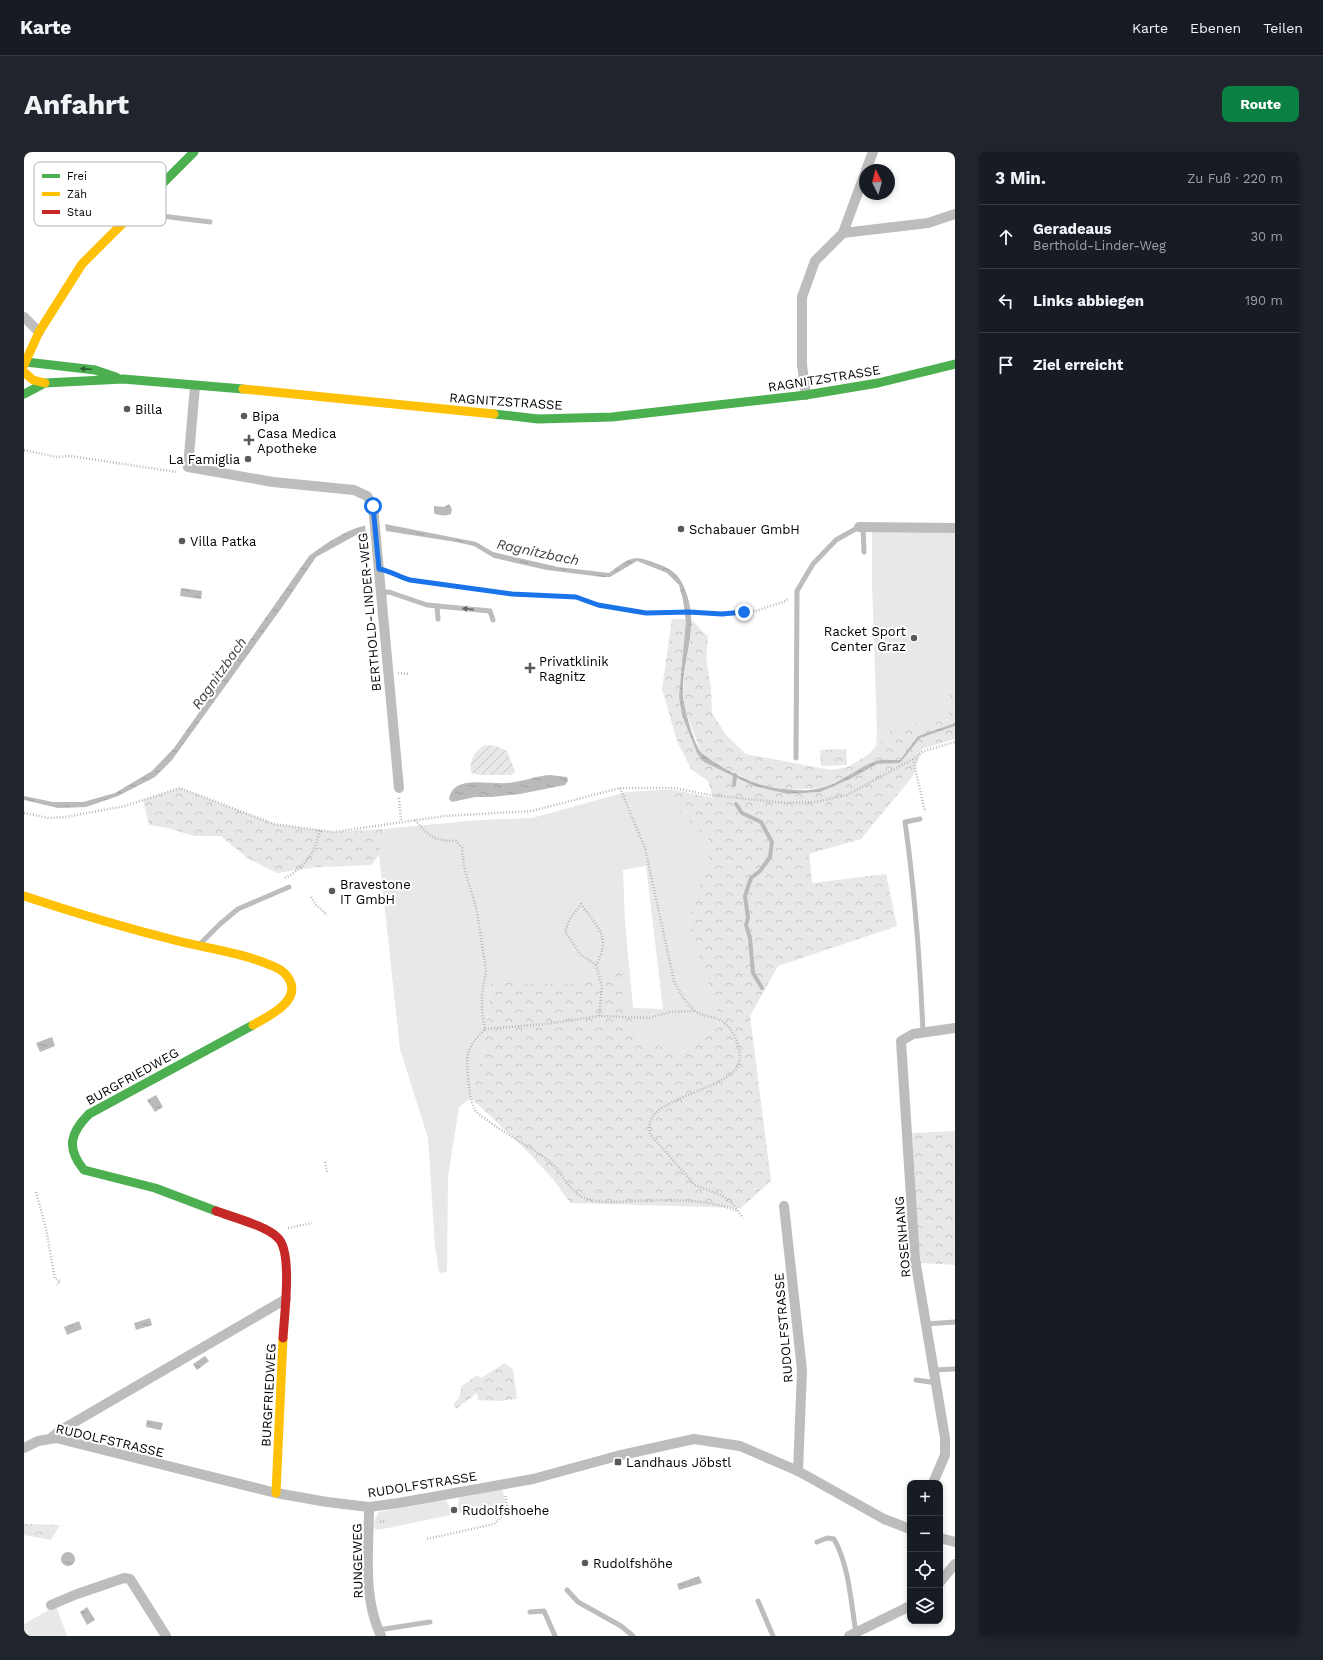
<!DOCTYPE html>
<html lang="de">
<head>
<meta charset="utf-8">
<style>
  body { margin:0; font-family:"Work Sans",sans-serif; background:#20242c; color:#f1f3f6 }
  .controls { position:absolute; right:12px; bottom:12px; display:grid; overflow:hidden; border-radius:8px; box-shadow:0 2px 6px #0003 }
  .controls button { width:36px; height:36px; display:grid; place-items:center; padding:0; border:0; border-bottom:1px solid #363941; background:#171b24; color:#f1f3f6; font:20px sans-serif }
  .compass { position:absolute; left:835px; top:12px; width:36px; height:36px; border-radius:50%; background:#171b24; box-shadow:0 2px 6px #0003; rotate:354deg }
  .stop { position:absolute; width:12px; height:12px; margin:-9px; border:3px solid #1a73e8; border-radius:50%; background:#fff }
  .stop.end { background:#1a73e8; border-color:#fff; box-shadow:0 1px 4px #0008 }
  .list { margin:0; padding:0; list-style:none }
  h2 { display:flex; justify-content:space-between; align-items:center; height:52px; margin:0; padding:0 16px; font-size:17px }
  h2 small { font-size:13px; font-weight:400; color:#9ea1a6 }
  .list li { display:grid; grid-template-columns:26px 1fr auto; gap:12px; align-items:center; box-sizing:border-box; height:64px; padding:0 16px; border-top:1px solid #363941 }
  .list b { display:block; font-size:15px; white-space:nowrap }
  .list p { margin:0; font-size:13px; white-space:nowrap; color:#9ea1a6 }
  .list em { font-size:13px; font-style:normal; color:#9ea1a6 }
  .icon { flex:none; width:22px; height:22px; fill:none; stroke:currentColor; stroke-width:2; stroke-linecap:round; stroke-linejoin:round }
  .map { position:relative; flex:none; width:931px; height:1484px; overflow:hidden; border-radius:8px }
  header { display:flex; align-items:center; gap:24px; box-sizing:border-box; height:56px; padding:0 20px; background:#171b24; border-bottom:1px solid #363941 }
  header strong { font-size:19px }
  nav { display:flex; gap:22px; margin-inline-start:auto; font-size:14px }
  .intro { display:flex; align-items:center; justify-content:space-between; box-sizing:border-box; height:96px; padding:0 24px }
  h1 { margin:0; font-size:28px }
  .button { padding:10px 18px; border-radius:8px; background:#0b8043; color:#fff; font-size:14px; font-weight:700 }
  main { display:flex; gap:24px; padding:0 24px }
  aside { flex:1; background:#171b24; border-radius:8px; box-shadow:0 2px 6px #0003 }
  .map>svg:first-child { display:block }
  .grass { fill:#e8e8e8; fill-rule:evenodd }
  .forest { fill:url(#forest-crowns) }
  .garden { fill:url(#garden-furrows) }
  .water { fill:url(#water-ripples) }
  .pier { fill:#fff }
  .lines { fill:none; stroke-linecap:round; stroke-linejoin:round }
  .stream { stroke:#bababa; stroke-width:4 }
  .path { stroke:#b8b8b8; stroke-width:2.5; stroke-dasharray:1 2; stroke-linecap:butt }
  .lane { stroke:#bdbdbd; stroke-width:5 }
  .street { stroke:#bdbdbd; stroke-width:10 }
  .fast { stroke:#4caf50; stroke-width:9 }
  .slow { stroke:#ffc107; stroke-width:9 }
  .jam { stroke:#c62828; stroke-width:9 }
  .oneway { fill:#2a602c }
  .oneway2 { fill:#686868 }
  .route { stroke:#1a73e8; stroke-width:5 }
  .poi-dot { fill:#595959; stroke:#fff; stroke-width:1.5 }
  .labels { text-anchor:middle; stroke-width:4; stroke-linejoin:round; paint-order:stroke }
  .street-label { font-size:13px; fill:#000; stroke:#fff }
  .poi-label { font-size:13px; fill:#000; stroke:#fff; text-anchor:start }
  .water-label { font-size:14px; font-style:italic; fill:#3e3e3e; stroke:#fff }
  .key { fill:#fff; stroke:#b2b2b2; stroke-width:1 }
  .key-label { font-size:11px; fill:#000 }
</style>
</head>
<body>
<header>
<strong>Karte</strong>
<nav><a>Karte</a><a>Ebenen</a><a>Teilen</a></nav>
</header>
<div class="intro"><h1>Anfahrt</h1><a class="button">Route</a></div>
<main>
<div class="map">
<svg width="931" height="1484" viewBox="0 0 931 1484">
  <defs>
    <pattern id="forest-crowns" width="20" height="18" patternUnits="userSpaceOnUse"><rect width="20" height="18" fill="#e8e8e8"/><path d="M2 6a3 3 0 1 1 6 0M12 15a3 3 0 1 1 6 0" fill="none" stroke="#c5c5c5"/></pattern>
    <pattern id="garden-furrows" width="10" height="10" patternUnits="userSpaceOnUse"><rect width="10" height="10" fill="#e8e8e8"/><path d="M-1 1l2-2M0 10L10 0M9 11l2-2" fill="none" stroke="#c5c5c5"/></pattern>
    <pattern id="water-ripples" width="26" height="14" patternUnits="userSpaceOnUse"><rect width="26" height="14" fill="#bababa"/><path d="M2 4q2-2 4 0t4 0M15 11q2-2 4 0t4 0" fill="none" stroke="#9e9e9e"/></pattern>
  </defs>
  <rect width="100%" height="100%" fill="#fff"/>
  <g class="grass">
    <path d="M850,375l81,1v164h-5l-1,27 -11,3 -43,4 -19,20 1,-16 -5,-147v-49z"/>
    <path d="M633,638l56,54 -25,78 34,103 -41,28 -41,-13 -13,-31 -7,-37 -50,12h-48l-31,-3 -6,59 -14,58 -12,9 -11,69 -1,96 -8,1 -4,-27 -7,-108 -28,-89 -21,-194 5,-26 96,-9 52,-2 94,-26zM622,714l17,143 -30,-1 -8,-85 -2,-53z"/>
    <path d="M477,1337l2,2 2,12 -46,10 -1,-8 1,-7z"/>
    <path d="M422,1348l3,6 2,9 -73,15 -4,-2 1,-9 4,-7z"/>
    <path d="M32,1454l11,30h-43v-12z"/>
  </g>
  <g class="forest">
    <path d="M648,467h14v15l-7,62 18,57 57,33 34,8 32,-2 30,-13 27,-15 23,-1 20,-25 35,-12v13l-33,10 -9,27 -52,63 -52,15 3,29 74,-9 11,52 -119,40 -28,50 21,165 -30,27 -171,-5 -17,-24 -28,-30 -54,-51 14,-58 6,-59 31,3h48l51,-13 6,38 13,31 41,13 41,-28 -34,-103 25,-78 -56,-54h17l39,8 -5,-17 -17,-12 -14,-28 -15,-52z"/>
    <path d="M667,467l17,18 -2,22 5,29 1,25 14,22 20,19 85,16 17,-3 21,-13 26,-28 43,-4 11,-3 1,-27h5v31l-37,13 -18,24 -24,1 -28,16 -27,11 -33,2 -33,-7 -46,-23 -8,-8 -14,-37 -4,-18 1,-19 7,-44z"/>
    <path d="M822,597l1,16 -26,1 -1,-16z"/>
    <path d="M156,636l94,36 59,8 51,-3 -5,26 -8,10 -53,2 -41,6 -30,-15 -26,-22h-27l-26,-8 -19,-3 -6,-25z"/>
    <path d="M931,979v134l-35,-2 -8,-130z"/>
    <path d="M481,1211l8,7 4,29 -17,2 -22,-1 -1,-7 -21,16 -3,-5 6,-6 3,-12 15,-11 4,3z"/>
    <path d="M0,1371l3,1 33,1 -9,15 -27,-5z"/>
  </g>
  <path class="garden" d="M461,593l11,1 11,5 8,20 -4,4h-31l-9,-2c-2,-12 4,-23 14,-28z"/>
  <g class="water">
    <path d="M425,352l3,5 -1,5c-4,2 -13,2 -17,-1v-7l10,1z"/>
    <path d="M361,372l91,18 17,10 65,15 51,6c22,-16 23,-19 49,-9 18,7 23,13 29,31 12,36 -6,67 -4,102 2,13 10,45 18,55 6,8 44,28 55,31 19,6 45,10 65,5 20,-5 36,-20 55,-27 6,-2 16,-1 24,-1l18,-24 37,-13v3l-35,12 -20,25 -23,1 -27,15 -30,13 -32,2 -34,-8 -50,-24 -7,-9 -15,-38 -3,-19 7,-74 -3,-22 -4,-15 -12,-12 -30,-12 -27,16h-8l-55,-7 -53,-12 -20,-12 -18,-4 -70,-11 -26,2 -44,24 -33,49 -111,154 -17,17 -37,19 -32,11 -28,1 -34,-8v-4l29,6h30l32,-9 37,-22 22,-23 135,-192c16,-12 35,-25 54,-30 7,-2 15,-1 22,-2z"/>
    <path d="M157,436l21,3 -1,8 -21,-3z"/>
    <path d="M526,623l17,2 1,4 -3,4 -45,9 -28,3h-17l-23,5 -3,-3c4,-25 41,-14 58,-16 15,-1 28,-7 43,-8z"/>
    <path d="M28,885l3,9 -15,6 -4,-9z"/>
    <path d="M132,943l7,12 -8,5 -8,-12z"/>
    <path d="M126,1166l2,7 -16,5 -2,-7z"/>
    <path d="M55,1169l3,8 -15,6 -3,-8z"/>
    <path d="M181,1204l4,5 -12,9 -4,-6z"/>
    <path d="M123,1268l16,3 -2,7 -15,-3z"/>
    <circle cx="44" cy="1407" r="7"/>
    <path d="M675,1424l3,7 -23,7 -2,-6z"/>
    <path d="M63,1455l8,13 -8,5 -7,-13z"/>
  </g>
  <path class="pier" d="M361,370l1,11 -20,2 -1,-12z"/>
  <g class="lines">
    <g class="stream">
      <path d="M710,633l1,-10"/>
      <path d="M712,652l6,9 19,9 11,20 -2,15 -10,14 -9,7 -6,18 3,22 -2,7 4,13 3,35 9,15"/>
    </g>
    <g class="path">
      <path d="M0,298l33,7 13,-1 107,16"/>
      <path d="M365,419l21,9 102,14 64,3 22,8 48,8 43,-1 33,2 34,-3 29,-10 3,-2"/>
      <path d="M374,521l11,1"/>
      <path d="M889,607l12,53"/>
      <path d="M596,636l25,60 29,133c6,12 11,21 21,30 7,5 17,5 25,9 14,8 22,28 19,43 -5,24 -83,34 -89,59 -1,4 0,9 0,12l45,51 28,11 10,8 10,14"/>
      <path d="M375,646l2,23"/>
      <path d="M0,661l25,5 16,-1 60,-11 55,-18 94,36 59,8 112,-16 87,-5 88,-23h54l36,7 76,8 30,-1 31,-7 66,-36 11,-8 31,-9"/>
      <path d="M391,668c16,18 17,20 41,21l6,7 2,19 13,44 9,60 -4,23v20l3,15c-18,19 -19,22 -17,48 1,11 2,23 7,33 2,4 8,7 12,10 20,15 43,26 63,42 15,13 19,33 41,38 13,3 28,2 42,1 36,-1 71,-3 105,10"/>
      <path d="M261,726c21,-11 30,-26 35,-48"/>
      <path d="M287,745l5,8 11,10"/>
      <path d="M572,813l-16,-11 -15,-23 5,-12 11,-15c17,24 31,33 15,61l6,22 -3,29"/>
      <path d="M461,877l60,-5 54,-8 51,2 20,-6 25,-1"/>
      <path d="M301,1010l2,10"/>
      <path d="M12,1040l10,37 9,50 5,2 -3,4"/>
      <path d="M264,1076l24,-5"/>
      <path d="M356,1370l6,-1"/>
      <path d="M403,1387l67,-15 14,-13 -3,-17"/>
    </g>
    <g class="lane">
      <path d="M114,61l72,9"/>
      <path d="M839,375l1,25"/>
      <path d="M357,441l8,-1 38,13 63,6 3,9"/>
      <path d="M413,454l1,13"/>
      <path d="M772,606l1,-167 16,-27 23,-24 23,-13"/>
      <path d="M896,667l-15,3c10,70 15,140 18,210"/>
      <path d="M176,792l20,-20 18,-15 51,-22"/>
      <path d="M902,1172l29,-2"/>
      <path d="M910,1218l21,-1"/>
      <path d="M892,1228l14,2 6,-1"/>
      <path d="M793,1390l10,-4 7,1c15,26 17,64 22,94"/>
      <path d="M543,1438l11,12 43,24 12,10"/>
      <path d="M734,1449l15,35"/>
      <path d="M506,1460l14,-1 11,25"/>
      <path d="M354,1478l52,-8"/>
    </g>
    <g class="street">
      <path d="M842,18l7,-18"/>
      <path d="M819,81l85,-10 27,-9"/>
      <path d="M0,165l15,15"/>
      <path d="M171,234l-7,81 85,15 81,8 13,6 6,10 26,282"/>
      <path d="M782,243l-4,-30v-68l13,-36 28,-28 22,-60"/>
      <path d="M835,375l96,1"/>
      <path d="M760,1054l18,164 -4,101"/>
      <path d="M27,1286l10,-8 225,-131"/>
      <path d="M0,1296l14,-7 18,-3 220,55 51,9 42,5 30,-4 134,-24 84,-23 77,-17 46,7 58,25 86,48 26,10"/>
      <path d="M909,1331l12,-28v-17l-30,-179 -14,-218 12,-7 42,-6"/>
      <path d="M345,1355c0,43 -7,89 12,129"/>
      <path d="M916,1386l15,4"/>
      <path d="M916,1430l15,-18"/>
      <path d="M27,1453l26,-11 47,-16 6,1 36,57"/>
      <path d="M825,1484l61,-30"/>
    </g>
    <g class="fast">
      <path d="M103,67l67,-67"/>
      <path d="M2,210l69,8 21,7"/>
      <path d="M0,242l21,-11 78,-4 120,10"/>
      <path d="M470,262l44,5 74,-2 194,-22 72,-12 77,-19"/>
      <path d="M192,1059l-61,-23 -71,-18c-18,-22 -14,-37 5,-56l164,-89"/>
    </g>
    <g class="slow">
      <path d="M0,213l15,-33 43,-68 45,-45"/>
      <path d="M0,220l9,8 12,3"/>
      <path d="M219,237l251,25"/>
      <path d="M0,744c51,17 102,32 154,45 33,8 66,12 97,26 7,3 12,7 15,14 10,21 -23,36 -37,44"/>
      <path d="M252,1341l7,-155"/>
    </g>
    <path class="jam" d="M192,1059c16,6 51,15 62,27 15,14 6,79 5,100"/>
  </g>
  <defs><path id="oneway-solid" d="M-6-.8H1V-3.2L6.5 0L1 3.2V.8H-6Z"/></defs>
  <use class="oneway" href="#oneway-solid" transform="translate(62 217) rotate(-175)"/>
  <use class="oneway2" href="#oneway-solid" transform="translate(444 457) rotate(-174)"/>
  <g class="lines">
    <path class="route" d="M349,354l6,63c12,2 20,8 31,11l102,14 64,3 22,8 48,8 43,-1 33,2 22,-2"/>
  </g>
  <g class="poi-dot">
    <circle cx="103" cy="257" r="4"/>
    <circle cx="220" cy="264" r="4"/>
    <path d="M223 282h4v4h4v4h-4v4h-4v-4h-4v-4h4z"/>
    <circle cx="224" cy="307" r="4"/>
    <circle cx="657" cy="377" r="4"/>
    <circle cx="158" cy="389" r="4"/>
    <circle cx="890" cy="486" r="4"/>
    <path d="M504 510h4v4h4v4h-4v4h-4v-4h-4v-4h4z"/>
    <circle cx="308" cy="739" r="4"/>
    <rect x="590" y="1306" width="8" height="8" rx="2"/>
    <circle cx="430" cy="1358" r="4"/>
    <circle cx="561" cy="1411" r="4"/>
  </g>
  <g class="labels">
    <g class="street-label">
      <text transform="translate(800 226) rotate(-9)" y="5">RAGNITZSTRASSE</text>
      <text transform="translate(482 249) rotate(4)" y="5">RAGNITZSTRASSE</text>
      <text transform="translate(345 460) rotate(-95)" y="5">BERTHOLD-LINDER-WEG</text>
      <text transform="translate(108 924) rotate(-29)" y="5">BURGFRIEDWEG</text>
      <text transform="translate(878 1085) rotate(-95)" y="5">ROSENHANG</text>
      <text transform="translate(759 1176) rotate(-95)" y="5">RUDOLFSTRASSE</text>
      <text transform="translate(244 1243) rotate(-87)" y="5">BURGFRIEDWEG</text>
      <text transform="translate(86 1288) rotate(13)" y="5">RUDOLFSTRASSE</text>
      <text transform="translate(398 1332) rotate(-9)" y="5">RUDOLFSTRASSE</text>
      <text transform="translate(333 1409) rotate(-91)" y="5">RUNGEWEG</text>
    </g>
    <g class="poi-label">
      <text x="111" y="262">Billa</text>
      <text x="228" y="269">Bipa</text>
      <text x="233" y="286">Casa Medica<tspan x="233" dy="15">Apotheke</tspan></text>
      <text x="216" y="312" text-anchor="end">La Famiglia</text>
      <text x="665" y="382">Schabauer GmbH</text>
      <text x="166" y="394">Villa Patka</text>
      <text x="882" y="484" text-anchor="end">Racket Sport<tspan x="882" dy="15">Center Graz</tspan></text>
      <text x="515" y="514">Privatklinik<tspan x="515" dy="15">Ragnitz</tspan></text>
      <text x="316" y="737">Bravestone<tspan x="316" dy="15">IT GmbH</tspan></text>
      <text x="602" y="1315">Landhaus Jöbstl</text>
      <text x="438" y="1363">Rudolfshoehe</text>
      <text x="569" y="1416">Rudolfshöhe</text>
    </g>
    <g class="water-label">
      <text transform="translate(514 400) rotate(12)" y="5">Ragnitzbach</text>
      <text transform="translate(195 521) rotate(-55)" y="5">Ragnitzbach</text>
    </g>
  </g>
  <rect x="10" y="10" width="132" height="64" rx="6" class="key"/>
  <rect x="18" y="22" width="18" height="4" fill="#4caf50"/>
  <rect x="18" y="40" width="18" height="4" fill="#ffc107"/>
  <rect x="18" y="58" width="18" height="4" fill="#c62828"/>
  <g class="key-label">
    <text x="43" y="28">Frei</text>
    <text x="43" y="46">Zäh</text>
    <text x="43" y="64">Stau</text>
  </g>
</svg>
<div class="controls">
<button>+</button>
<button>−</button>
<button><svg class="icon" aria-label="locate" viewBox="0 0 24 24"><circle cx="12" cy="12" r="6"/><path d="M12 2v4M12 18v4M2 12h4M18 12h4"/></svg></button>
<button><svg class="icon" aria-label="layers" viewBox="0 0 24 24"><path d="M12 4l9 5-9 5-9-5zM3 14l9 5 9-5"/></svg></button>
</div>
<svg class="compass" viewBox="-18 -18 36 36"><path d="M0-13l5 13h-10z" fill="#e53935"/><path d="M0 13l5-13h-10z" fill="#9ea1a6"/></svg>
<div class="stop" style="left:349px;top:354px"></div>
<div class="stop end" style="left:720px;top:460px"></div>
</div>
<aside>
<h2>3 Min.<small>Zu Fuß · 220 m</small></h2>
<ul class="list">
<li><svg class="icon" aria-label="ahead" viewBox="0 0 24 24"><path d="M12 20V5M6 11l6-6 6 6"/></svg><div><b>Geradeaus</b><p>Berthold-Linder-Weg</p></div><em>30 m</em></li>
<li><svg class="icon" aria-label="left" viewBox="0 0 24 24"><path d="M17 20v-9H6M10 6l-5 5 5 5"/></svg><div><b>Links abbiegen</b></div><em>190 m</em></li>
<li><svg class="icon" aria-label="arrive" viewBox="0 0 24 24"><path d="M6 21V4h12l-3 4 3 4H6"/></svg><div><b>Ziel erreicht</b></div></li>
</ul>
</aside>
</main>
</body>
</html>
